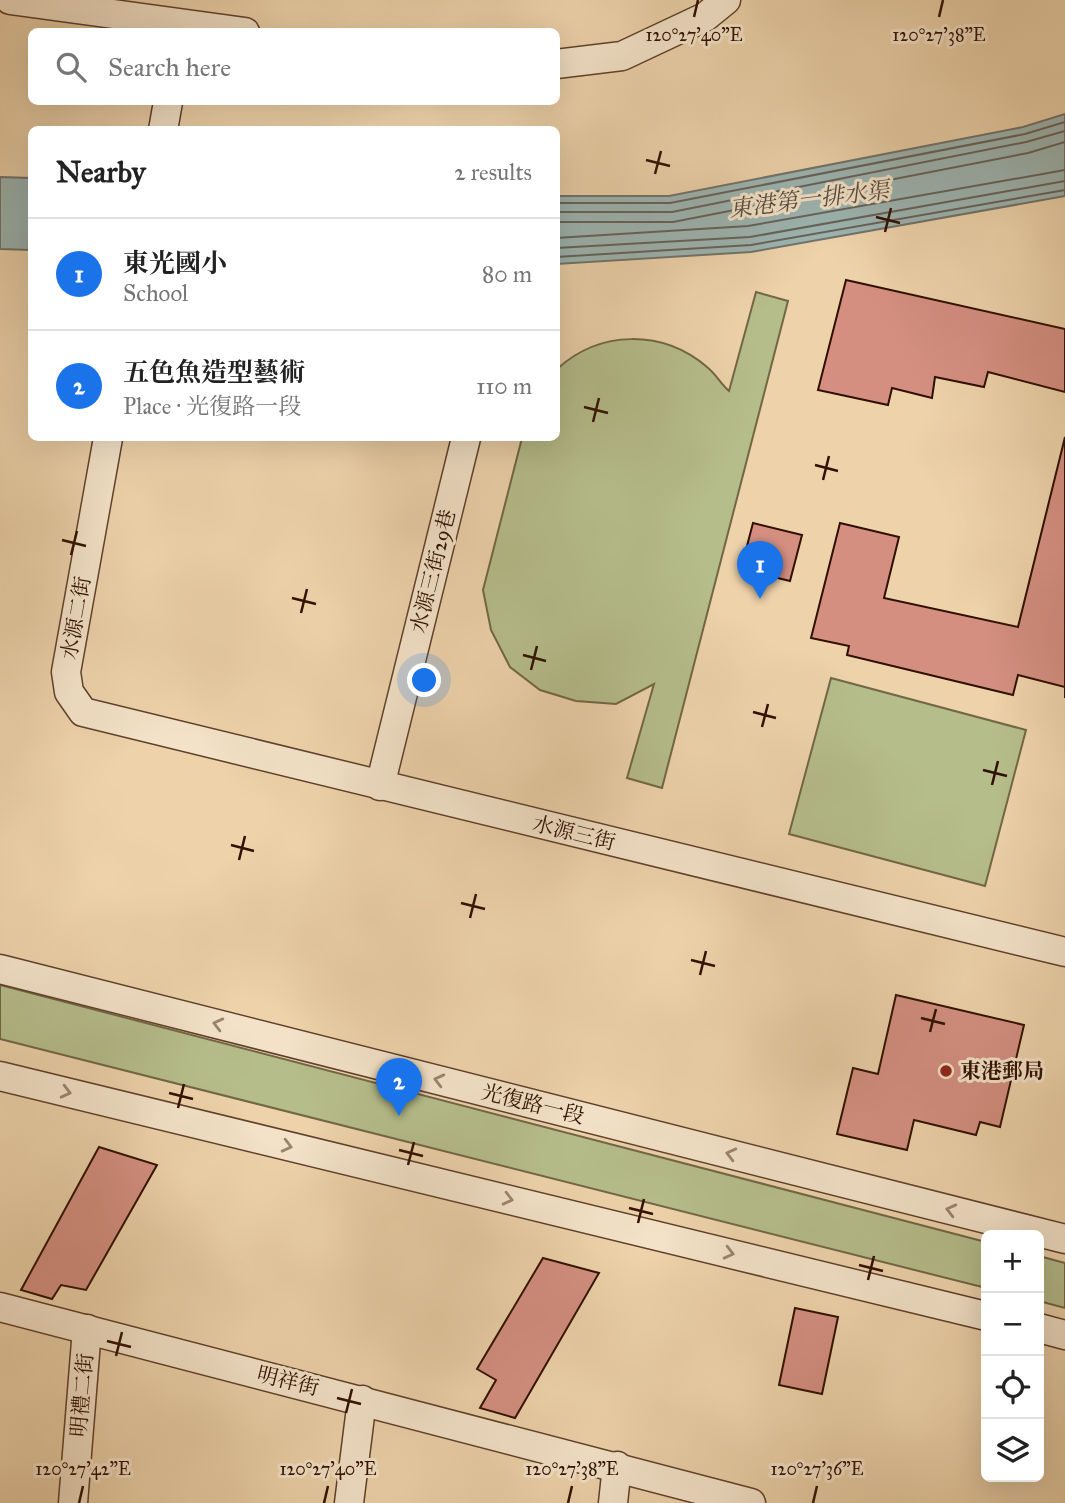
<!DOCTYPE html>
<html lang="en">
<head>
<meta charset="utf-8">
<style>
  body { margin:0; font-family:"IM FELL Great Primer","Noto Serif TC",serif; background:#f2f2f2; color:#222 }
  .controls { position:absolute; right:21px; bottom:21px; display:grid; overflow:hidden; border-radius:10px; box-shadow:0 7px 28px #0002 }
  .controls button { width:63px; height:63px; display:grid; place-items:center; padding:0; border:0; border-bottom:2px solid #e0e0e0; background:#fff; color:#222; font:35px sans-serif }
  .you { position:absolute; left:425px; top:681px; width:24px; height:24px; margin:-18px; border:5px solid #fff; border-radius:50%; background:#1a73e8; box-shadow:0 0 0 10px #1a73e833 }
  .badge { display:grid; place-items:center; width:46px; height:46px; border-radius:50%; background:#1a73e8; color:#fff; font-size:23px; font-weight:700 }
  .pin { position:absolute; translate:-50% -58px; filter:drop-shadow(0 2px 4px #0008) }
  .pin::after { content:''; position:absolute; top:37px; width:24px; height:21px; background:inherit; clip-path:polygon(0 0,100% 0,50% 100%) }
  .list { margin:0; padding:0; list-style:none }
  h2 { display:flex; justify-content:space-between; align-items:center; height:91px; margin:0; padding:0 28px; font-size:30px }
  h2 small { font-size:23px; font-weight:400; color:#767676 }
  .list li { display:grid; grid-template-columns:46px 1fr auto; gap:21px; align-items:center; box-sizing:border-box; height:112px; padding:0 28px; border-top:2px solid #e0e0e0 }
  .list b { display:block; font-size:26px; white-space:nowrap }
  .list p { margin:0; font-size:23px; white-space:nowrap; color:#767676 }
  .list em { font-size:23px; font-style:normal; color:#767676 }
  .icon { flex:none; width:38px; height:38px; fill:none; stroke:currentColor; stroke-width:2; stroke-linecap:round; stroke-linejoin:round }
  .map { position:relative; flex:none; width:1065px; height:1503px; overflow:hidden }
  .search { position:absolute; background:#fff; box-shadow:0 7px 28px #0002; left:28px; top:28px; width:532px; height:77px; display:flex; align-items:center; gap:18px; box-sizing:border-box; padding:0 24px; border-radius:10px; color:#767676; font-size:26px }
  .panel { position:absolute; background:#fff; box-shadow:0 7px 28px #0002; left:28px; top:126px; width:532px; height:315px; border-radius:10px }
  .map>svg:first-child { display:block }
  .green { fill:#b5bd8b; stroke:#726646; stroke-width:2 }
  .water { fill:#9cb5b2; stroke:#71736b; stroke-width:2 }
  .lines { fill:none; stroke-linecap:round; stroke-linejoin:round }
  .shore { stroke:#66625a; stroke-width:2 }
  .building { fill:#d48f81; stroke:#301001; stroke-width:2 }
  .minor-casing { stroke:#5f402b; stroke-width:31 }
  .minor { stroke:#f3e2c8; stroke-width:28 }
  .oneway { stroke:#9b846e }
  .ticks { fill:none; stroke:#301001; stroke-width:2.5 }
  .poi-dot { fill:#8f2418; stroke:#f3e2c8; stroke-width:2.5 }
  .labels { text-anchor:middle; stroke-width:6; stroke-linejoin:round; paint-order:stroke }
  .street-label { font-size:21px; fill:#301001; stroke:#f3e2c8 }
  .poi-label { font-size:21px; font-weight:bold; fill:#301001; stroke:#f3e2c8; text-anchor:start }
  .water-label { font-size:23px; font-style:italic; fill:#564a3f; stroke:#f3e2c8 }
  .ticks-label { font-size:18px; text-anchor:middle; fill:#301001; stroke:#f3e2c8; stroke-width:6; stroke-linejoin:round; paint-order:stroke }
</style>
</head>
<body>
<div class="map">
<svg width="1065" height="1503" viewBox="0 0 1065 1503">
  <rect width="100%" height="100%" fill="#edd2aa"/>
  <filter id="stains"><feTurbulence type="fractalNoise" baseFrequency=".00286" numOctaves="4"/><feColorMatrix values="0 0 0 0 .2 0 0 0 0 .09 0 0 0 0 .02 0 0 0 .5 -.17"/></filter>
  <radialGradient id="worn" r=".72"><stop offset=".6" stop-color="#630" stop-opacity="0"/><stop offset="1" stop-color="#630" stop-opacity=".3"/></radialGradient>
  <g class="green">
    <path d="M756,292l32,9 -126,487 -35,-10 27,-94 -38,20 -40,-3 -36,-11 -30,-23 -19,-37 -8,-40 39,-152h34l1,-69c43,-39 105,-40 150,-2 8,6 14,17 22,24z"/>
    <path d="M831,678l195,52 -41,156 -196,-52z"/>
    <path d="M0,985l986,257v46l-986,-249z"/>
    <path d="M1039,1256l26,7v45l-26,-7z"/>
  </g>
  <g class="water">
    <path d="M1065,114v82l-314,56 -194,12v-68h112l354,-69z"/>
    <path d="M0,177l31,1v72l-31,-1z"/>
  </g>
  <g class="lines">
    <g class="shore">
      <path d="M556,203h114l355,-69 40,-12"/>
      <path d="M556,212h116l354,-70 39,-11"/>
      <path d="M556,222h117l355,-69 37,-11"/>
      <path d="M556,238l192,-12 317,-56"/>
      <path d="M556,248l194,-11 315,-56"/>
      <path d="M556,257l195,-12 314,-55"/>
    </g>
  </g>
  <g class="building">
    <path d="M846,280l219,49v63l-77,-20 -4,15 -49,-10 -3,21 -40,-10 -4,17 -70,-15z"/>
    <path d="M1065,437v261v-11l-47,-12 -5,20 -166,-40 2,-9 -38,-8 29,-115 59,14 -15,61 134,29z"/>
    <path d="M753,523l49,12 -12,46 -49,-12z"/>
    <path d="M896,995l128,30 -24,102 -20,-5 -4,13 -62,-15 -7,30 -70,-16 16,-66 25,6z"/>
    <path d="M99,1147l58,18 -71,125 -25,-5 -9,14 -31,-9z"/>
    <path d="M543,1258l56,15 -84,145 -35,-10 16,-28 -19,-11z"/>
    <path d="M795,1308l43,9 -16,77 -43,-9z"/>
  </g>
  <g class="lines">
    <g class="minor-casing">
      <g id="minor">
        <path d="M10,0l235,32"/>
        <path d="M556,64l66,-8 83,-39 21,-17"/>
        <path d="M163,130l5,-28"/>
        <path d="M108,438l-42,234 3,20 14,20 982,240"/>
        <path d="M380,786l86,-348"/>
        <path d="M0,969l1065,270"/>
        <path d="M0,1076l986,240"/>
        <path d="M0,1307l751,196"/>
        <path d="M1039,1328l26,7"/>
        <path d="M73,1503l14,-174"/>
        <path d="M349,1503l13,-103"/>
        <path d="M613,1503l4,-37"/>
      </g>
    </g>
    <use href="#minor" class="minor"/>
  </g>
  <defs><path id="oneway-chevron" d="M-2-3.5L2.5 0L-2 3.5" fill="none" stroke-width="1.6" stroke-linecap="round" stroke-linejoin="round" transform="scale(1.75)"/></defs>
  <g class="oneway">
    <use href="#oneway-chevron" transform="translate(218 1024) rotate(-166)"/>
    <use href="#oneway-chevron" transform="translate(439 1080) rotate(-166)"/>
    <use href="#oneway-chevron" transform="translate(66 1092) rotate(14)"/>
    <use href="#oneway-chevron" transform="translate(287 1146) rotate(14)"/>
    <use href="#oneway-chevron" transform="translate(731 1154) rotate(-166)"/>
    <use href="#oneway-chevron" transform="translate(508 1199) rotate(14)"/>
    <use href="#oneway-chevron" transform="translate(951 1210) rotate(-166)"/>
    <use href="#oneway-chevron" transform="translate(729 1253) rotate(14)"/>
  </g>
  <path class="ticks" d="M694,17l4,-17M939,17l4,-17M646,160l24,6M655,174l6,-23M876,217l24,6M885,232l6,-24M584,407l24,6M593,422l6,-24M815,465l23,6M823,480l6,-24M62,540l24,6M71,555l6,-24M292,598l24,6M301,613l6,-24M523,655l23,6M531,670l6,-24M753,712l23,6M762,727l6,-23M983,770l24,6M992,785l6,-24M231,845l23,6M239,860l6,-24M461,903l24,6M470,918l6,-24M691,960l24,6M700,975l6,-24M921,1018l24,6M930,1032l6,-23M169,1093l24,6M178,1108l6,-24M399,1150l24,6M408,1165l6,-23M629,1208l24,6M638,1223l6,-24M859,1265l24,6M868,1280l6,-24M107,1341l24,6M116,1356l6,-24M337,1398l24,6M346,1413l6,-24M79,1503l4,-17M324,1503l4,-17M568,1503l4,-17M813,1503l4,-17"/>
  <circle class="poi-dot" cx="946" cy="1071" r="7"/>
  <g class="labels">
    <g class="street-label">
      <text transform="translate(433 571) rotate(-76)" y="7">水源三街29巷</text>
      <text transform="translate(76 618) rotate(-80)" y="7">水源二街</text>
      <text transform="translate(574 833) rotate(14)" y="7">水源三街</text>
      <text transform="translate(533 1104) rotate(14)" y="7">光復路一段</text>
      <text transform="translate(288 1381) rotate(14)" y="7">明祥街</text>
      <text transform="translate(82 1395) rotate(-85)" y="7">明禮二街</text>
    </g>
    <g class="poi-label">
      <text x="960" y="1078">東港郵局</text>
    </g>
    <g class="water-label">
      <text transform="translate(809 199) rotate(-7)" y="8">東港第一排水渠</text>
    </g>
  </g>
  <g class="ticks-label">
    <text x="694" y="41">120°27'40"E</text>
    <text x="939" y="41">120°27'38"E</text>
    <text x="83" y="1475">120°27'42"E</text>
    <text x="328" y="1475">120°27'40"E</text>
    <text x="572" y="1475">120°27'38"E</text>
    <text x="817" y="1475">120°27'36"E</text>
  </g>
  <rect width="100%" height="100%" filter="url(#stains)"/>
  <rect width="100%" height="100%" fill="url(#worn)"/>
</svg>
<div class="controls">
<button>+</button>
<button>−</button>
<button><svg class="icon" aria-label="locate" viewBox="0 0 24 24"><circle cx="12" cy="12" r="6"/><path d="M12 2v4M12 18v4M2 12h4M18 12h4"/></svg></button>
<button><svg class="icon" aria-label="layers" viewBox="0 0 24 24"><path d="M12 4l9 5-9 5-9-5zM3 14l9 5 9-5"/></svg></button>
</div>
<div class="you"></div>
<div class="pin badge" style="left:760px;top:599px">1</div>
<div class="pin badge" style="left:399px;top:1116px">2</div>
<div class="search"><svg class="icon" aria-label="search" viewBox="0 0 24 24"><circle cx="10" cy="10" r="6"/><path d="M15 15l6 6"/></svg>Search here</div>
<section class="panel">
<h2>Nearby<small>2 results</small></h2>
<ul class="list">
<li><span class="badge">1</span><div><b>東光國小</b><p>School</p></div><em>80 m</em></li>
<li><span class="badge">2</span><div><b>五色魚造型藝術</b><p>Place · 光復路一段</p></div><em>110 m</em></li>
</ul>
</section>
</div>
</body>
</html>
